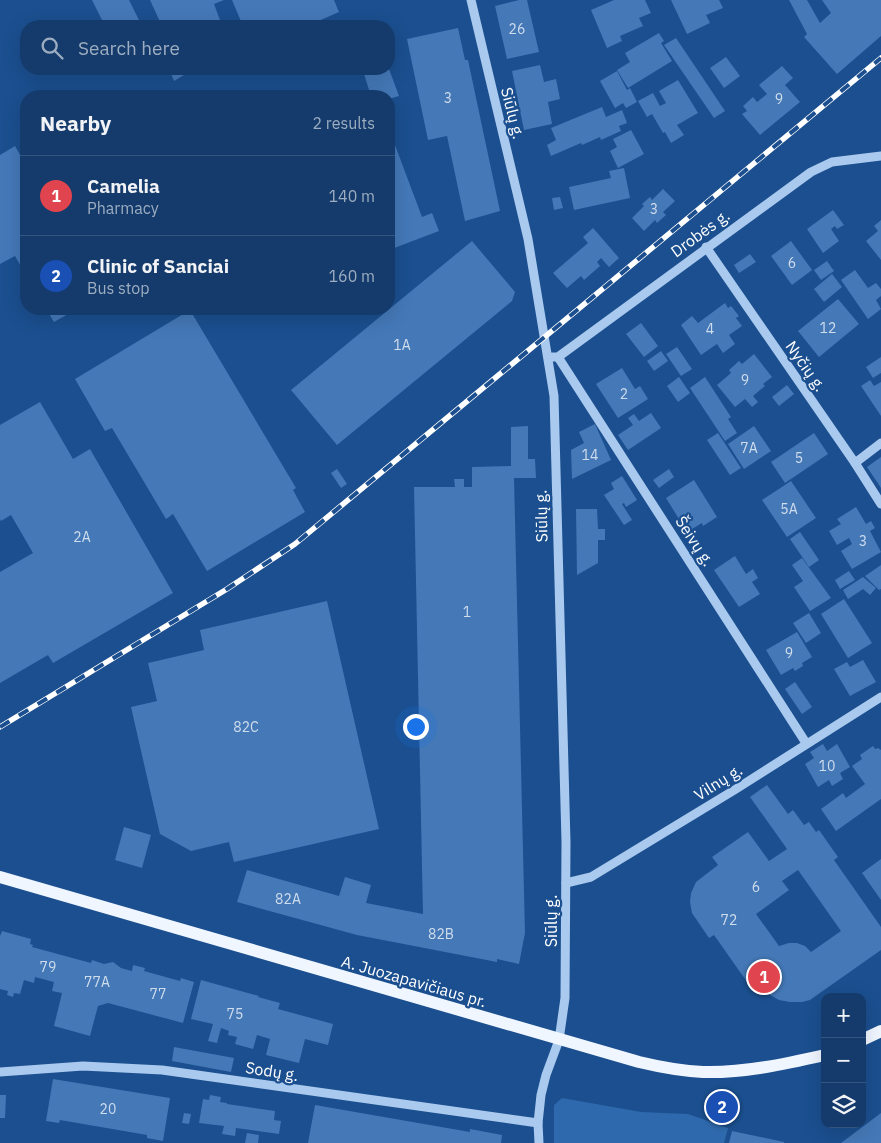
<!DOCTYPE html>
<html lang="en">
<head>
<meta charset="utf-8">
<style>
  body { margin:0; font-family:"IBM Plex Sans",sans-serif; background:#214673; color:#f1f3f6 }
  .controls { position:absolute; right:15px; bottom:15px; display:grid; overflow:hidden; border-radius:10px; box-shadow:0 5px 20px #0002 }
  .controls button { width:45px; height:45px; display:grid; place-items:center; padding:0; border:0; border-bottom:1px solid #33557e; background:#143b6b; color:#f1f3f6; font:25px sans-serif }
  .you { position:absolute; left:415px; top:726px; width:18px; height:18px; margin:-12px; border:4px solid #fff; border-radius:50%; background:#1a73e8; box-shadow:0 0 0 8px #1a73e833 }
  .badge { display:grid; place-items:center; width:32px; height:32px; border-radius:50%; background:#8bbbb9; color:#fff; font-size:16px; font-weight:700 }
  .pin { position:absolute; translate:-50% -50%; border:2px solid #fff; box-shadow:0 1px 5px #0006 }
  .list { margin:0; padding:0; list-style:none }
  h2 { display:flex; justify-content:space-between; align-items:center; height:65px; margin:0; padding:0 20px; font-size:21px }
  h2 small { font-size:16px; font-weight:400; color:#9dadc1 }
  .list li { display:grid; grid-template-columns:32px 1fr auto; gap:15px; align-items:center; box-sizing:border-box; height:80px; padding:0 20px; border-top:1px solid #33557e }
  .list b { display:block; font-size:19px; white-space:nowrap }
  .list p { margin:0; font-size:16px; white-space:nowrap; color:#9dadc1 }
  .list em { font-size:16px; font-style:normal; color:#9dadc1 }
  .icon { flex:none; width:28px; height:28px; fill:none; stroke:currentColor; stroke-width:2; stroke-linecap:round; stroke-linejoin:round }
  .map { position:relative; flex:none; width:881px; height:1143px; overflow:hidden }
  .search { position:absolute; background:#143b6b; box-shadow:0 5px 20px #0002; left:20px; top:20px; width:375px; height:55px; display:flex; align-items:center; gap:12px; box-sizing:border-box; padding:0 18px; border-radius:20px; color:#9dadc1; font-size:19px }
  .panel { position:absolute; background:#143b6b; box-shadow:0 5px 20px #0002; left:20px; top:90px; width:375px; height:225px; border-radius:20px }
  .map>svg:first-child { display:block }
  .green { fill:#2e69ad }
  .building { fill:#4478b7; fill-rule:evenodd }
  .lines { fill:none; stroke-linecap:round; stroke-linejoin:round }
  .minor { stroke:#a9c9ee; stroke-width:9 }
  .major { stroke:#f0f6ff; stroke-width:12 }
  .rail-casing { stroke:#fff; stroke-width:5.5 }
  .rail { stroke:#1b4f8f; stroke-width:4; stroke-dasharray:11; stroke-linecap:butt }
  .labels { text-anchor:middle; stroke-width:4.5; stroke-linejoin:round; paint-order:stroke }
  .number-label { font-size:14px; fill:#d0dded }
  .street-label { font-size:16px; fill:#fff; stroke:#1b4f8f }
</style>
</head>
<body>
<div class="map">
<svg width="881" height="1143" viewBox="0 0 881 1143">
  <rect width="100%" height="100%" fill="#1b4f8f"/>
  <path class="green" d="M562,1098l79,14 47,2 40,14 -4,15h-170v-38z"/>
  <g class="building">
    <path d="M92,0h37l13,26h-37z"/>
    <path d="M150,0h74l-10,4 6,16 -13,6h-32l-2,-4 -11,4z"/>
    <path d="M232,0h102l5,12 -32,14h-64z"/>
    <path d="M519,0h8l12,52 -32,7 -12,-53z"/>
    <path d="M614,0h31l6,13 -12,5 4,8 -23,10 2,5 -15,7 -16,-38z"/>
    <path d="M671,0h48l4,8 -17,7 4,8 -23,11z"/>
    <path d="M789,0h18l13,23 11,-10 -9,-13h59v36l-44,38 -33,-37 3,-3z"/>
    <path d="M458,28l7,32h3l32,151 -35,10 -18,-85 -19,4 -21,-101z"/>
    <path d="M659,33l5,8 -3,2 11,18 -44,27 -11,-18 13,-8 -5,-9z"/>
    <path d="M676,38l49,73 -11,7 -50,-73z"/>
    <path d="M726,57l14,19 -16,12 -14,-20z"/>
    <path d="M540,65l4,17 12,-3 4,20 -12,3 4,22 -28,6 -12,-59z"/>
    <path d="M782,66l11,12 -8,7 15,17 -40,33 -18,-21 5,-3 -4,-5 10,-9 4,5 10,-8 -8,-9z"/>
    <path d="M169,69h25l-20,12z"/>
    <path d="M378,69h11l10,27 -10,3v-3h-18l-7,-22z"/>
    <path d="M617,71l10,19 3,-2 7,14 -11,6 -3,-5 -8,5 -15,-27z"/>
    <path d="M678,80l20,33 -21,12 7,10 -13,8 -6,-11 -2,1 -11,-19 -5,3 -9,-16 15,-8 7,13 6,-3 -7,-12z"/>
    <path d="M602,107l4,10 16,-7 5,13 -8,3 2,5 -20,9 -1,-3 -18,8 -1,-2 -30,13 -4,-11 9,-5 -5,-12z"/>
    <path d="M389,129l33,88 10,-4 7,18 -50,19z"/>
    <path d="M631,130l13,24 -26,14 -8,-17 7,-4 -4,-8z"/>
    <path d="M15,146l11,19v110l-11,-19 -15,8v-109z"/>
    <path d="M624,168l6,30 -56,12 -5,-23 42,-9 -2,-7z"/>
    <path d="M663,189l12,12 -12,11 3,3 -9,8 -2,-3 -11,11 -12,-13 12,-12 -2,-2 8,-7 2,3z"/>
    <path d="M560,197l3,11 -9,2 -2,-12z"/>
    <path d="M833,210l11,15 -7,4 -2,-3 -4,3 8,12 -16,12 -16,-24z"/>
    <path d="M881,220v40l-15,-19 12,-10 -4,-5z"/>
    <path d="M593,228l26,30 -10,9 -8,-9 -4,4 3,4 -16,14 -3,-4 -14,12 -14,-15 35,-30 -5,-6z"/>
    <path d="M472,241l43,51 -3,9 -175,144 -46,-55z"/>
    <path d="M791,241l21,29 -20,15 -21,-29z"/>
    <path d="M750,254l6,8 -17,11 -5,-8z"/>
    <path d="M827,261l7,10 -13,9 -7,-10z"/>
    <path d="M855,270l13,18 8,-5 5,6v7l-5,4 5,9 -13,10 -27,-39z"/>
    <path d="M832,274l10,13 -18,15 -10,-13z"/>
    <path d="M838,299l21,25 -40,33 -21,-26z"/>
    <path d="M725,303l3,5 3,-2 8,10 -3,2 6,8 -13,9 6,9 -12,9 -6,-9 -16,11 -20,-30 11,-9 6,7z"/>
    <path d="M46,309h31l-23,13z"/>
    <path d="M190,310l106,178 -3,2 12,22 -98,59 -34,-57 -7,5 -54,-91 -7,3 -30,-52z"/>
    <path d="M641,323l17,23 -14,11 -18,-23z"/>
    <path d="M677,347l15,22 -11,7 -15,-22z"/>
    <path d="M661,351l7,10 -14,10 -7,-10z"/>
    <path d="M754,354l18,23 -9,7 2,2 -12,10 5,6 -6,5 -7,-8 -10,8 -18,-22 14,-12 -2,-3 10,-9 3,3z"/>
    <path d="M881,357v16l-8,5 -7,-11z"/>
    <path d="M622,368l13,21 5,-3 8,13 -30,19 -22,-34z"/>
    <path d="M679,377l11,16 -12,9 -11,-16z"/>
    <path d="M705,377l26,40 -3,2 9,14 -12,8 -35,-53z"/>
    <path d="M870,380l4,6 7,-4v34l-20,-30z"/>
    <path d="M787,385l7,9 -15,12 -7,-9z"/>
    <path d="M40,402l33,57 17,-10 83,144 -120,70 -5,-8 -48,28v-111l33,-19 -22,-38 -10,6 -1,-2v-94z"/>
    <path d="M651,413l10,15 -33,22 -10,-15 15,-10 -5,-7 6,-4 5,7z"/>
    <path d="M595,424l16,36 -39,19 -1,-29 13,-7 -5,-11z"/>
    <path d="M528,426v33h7l1,19h-22l11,455 -6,31 -22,-5v3l-140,-27 -120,-33 10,-32 92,26 6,-19 26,8 -5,18 57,11 -9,-427h41l-1,-8h10v8h8v-20l39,-1v-39z"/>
    <path d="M754,426l17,25 -27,18 -16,-25z"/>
    <path d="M718,433l23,35 -11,7 -23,-35z"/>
    <path d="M814,433l14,21 -43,29 -14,-21z"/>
    <path d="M881,457v31l-14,-21z"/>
    <path d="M337,469l10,15 -6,4 -10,-15z"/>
    <path d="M669,469l5,8 -15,11 -6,-8z"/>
    <path d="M622,476l15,24 -11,7 -2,-4 -2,1 10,16 -8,5 -20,-30 10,-6 -3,-6z"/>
    <path d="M694,480l23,37 -14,9 -1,-3 -15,9 -21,-34z"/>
    <path d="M791,481l25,37 -29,19 -25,-37z"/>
    <path d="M856,507l10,17 5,-3 4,7 -5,3 11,21 -29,17 -11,-18 11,-7 -3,-6 -12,7 -8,-14 12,-7 -4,-5z"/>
    <path d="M576,509h21l1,20h7v11h-7v23l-21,12z"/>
    <path d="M800,532l19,28 -10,7 -19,-28z"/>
    <path d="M735,556l11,18 7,-5 5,9 -6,4 8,12 -21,13 -25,-37z"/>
    <path d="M802,558l29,40 -21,13 -16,-24 9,-6 -11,-16z"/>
    <path d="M881,565v24l-2,1 -14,-14z"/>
    <path d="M849,571l6,9 -15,9 -5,-9z"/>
    <path d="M863,577l13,11 -6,7 -7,-6 -15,10 -5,-9z"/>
    <path d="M844,599l28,44 -24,15 -27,-44z"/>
    <path d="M327,601l52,228 -145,33 -5,-20 -38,9 -31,-17 -29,-127 26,-6 -9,-38 56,-13 -4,-20z"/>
    <path d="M809,613l12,20 -15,10 -13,-20z"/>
    <path d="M797,632l15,25 -10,6 1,3 -8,5 -2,-3 -12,7 -15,-25z"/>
    <path d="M863,660l13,22 -26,14 -16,-27 13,-7 3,5z"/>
    <path d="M795,682l17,25 -10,7 -17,-25z"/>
    <path d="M823,744l4,7 10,-7 13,23 -10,6 3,6 -11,7 -3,-6 -11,7 -13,-23 9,-6 -4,-6z"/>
    <path d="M873,746l2,3 3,-1 3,2v49l-45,32 -15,-22 22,-16 3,5 19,-14 -13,-18 10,-7 -2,-4z"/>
    <path d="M767,785l21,29 5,-4 11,15 5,-3 7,10 3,-2 19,27 -4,3 47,67v23l-71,50 -8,2h-12l-11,-2 -14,-8 -6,-8 -7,5 -38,-54 -5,3 -17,-25 -2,-11 1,-9 5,-11 22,-17 -6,-8 36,-25 21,29 18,-12 -37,-52zM798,870l43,61 -30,21 -6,-6 -8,-3h-8l-10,3 -23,-32 33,-24 -7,-9z"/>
    <path d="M124,827l27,8 -9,33 -27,-8z"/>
    <path d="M881,859v41l-19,-27z"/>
    <path d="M2,931l29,8 -1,5 3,1 -1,2 59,16 1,-3 12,4 9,-2 8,6 11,3 1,-6 12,3 -1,3 36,10 1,-3 13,4 -11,41 -75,-20 -10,3 -8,30 -36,-10 8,-33 -10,-2 2,-9 -19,-5 -1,6 -10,-3 -4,14 -6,-1 -1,4 -6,-2 1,-4 -8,-2v-53z"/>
    <path d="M201,980l58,16 -1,1 22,6 -2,6 55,15 -5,21 -23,-6 -6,24 -33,-8 4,-16 -13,-4 -4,14 -18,-5 2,-7 -9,-2 1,-4 -8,-3 -4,15 -9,-2 5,-17 -22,-5z"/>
    <path d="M174,1047l60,11 -3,14 -59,-11z"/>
    <path d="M53,1079l117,19 -7,43 -16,-3v-3l-87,-15 -1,3 -13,-2z"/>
    <path d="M0,1095h6l-1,23h-5z"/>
    <path d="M210,1095l11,2 -1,5 7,1v1l48,7 -1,9 7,1 -2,13 -43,-6 -1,8 -13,-2 2,-8 -25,-3 4,-24 6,1z"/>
    <path d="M315,1105l155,27v-3l32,6 -1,8h-193z"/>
    <path d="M184,1113l7,1 -2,10 -7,-1z"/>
    <path d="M881,1113v30h-40z"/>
    <path d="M732,1131l52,11v1h-55z"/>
    <path d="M247,1133l12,2 -1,8h-13z"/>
  </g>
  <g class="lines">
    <g class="minor">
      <path d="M471,0l57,239 26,157 12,446 -1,156 -6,42 -13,35 -5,20 -3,28 1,20"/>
      <path d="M706,247l149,216 26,41"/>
      <path d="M552,357h6l253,-185 21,-10 49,-6"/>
      <path d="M558,357l248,386"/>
      <path d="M855,463l26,-20"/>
      <path d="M566,883l25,-6 145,-88 145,-92"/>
      <path d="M0,1072l83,-6 79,4 376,53"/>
    </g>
    <g class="major">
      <path d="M0,877l639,185c21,5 42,9 64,10 41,1 82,-8 122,-17"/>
      <path d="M862,1040l19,-9"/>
    </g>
    <g class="rail-casing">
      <path id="rail" d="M0,727l227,-138 68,-45 586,-486"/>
    </g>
    <use href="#rail" class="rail"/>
  </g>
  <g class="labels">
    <g class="number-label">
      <text x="517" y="34">26</text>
      <text x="448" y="103">3</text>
      <text x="779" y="104">9</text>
      <text x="654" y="214">3</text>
      <text x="792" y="268">6</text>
      <text x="828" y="333">12</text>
      <text x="710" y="334">4</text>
      <text x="402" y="350">1A</text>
      <text x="745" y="385">9</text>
      <text x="624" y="399">2</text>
      <text x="749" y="453">7A</text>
      <text x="590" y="460">14</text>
      <text x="799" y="463">5</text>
      <text x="789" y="514">5A</text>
      <text x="82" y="542">2A</text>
      <text x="863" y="546">3</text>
      <text x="467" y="617">1</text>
      <text x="789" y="658">9</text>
      <text x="246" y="732">82C</text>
      <text x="827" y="771">10</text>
      <text x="756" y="892">6</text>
      <text x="288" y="904">82A</text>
      <text x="729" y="925">72</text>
      <text x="441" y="939">82B</text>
      <text x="48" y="972">79</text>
      <text x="97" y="987">77A</text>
      <text x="158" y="999">77</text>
      <text x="235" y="1019">75</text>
      <text x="108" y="1114">20</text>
    </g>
    <g class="street-label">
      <text transform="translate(513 113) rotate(76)" y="6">Siūlų g.</text>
      <text transform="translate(700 233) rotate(-36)" y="6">Drobės g.</text>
      <text transform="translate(806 366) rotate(55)" y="6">Nyčių g.</text>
      <text transform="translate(541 516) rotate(-91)" y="6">Siūlų g.</text>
      <text transform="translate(695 541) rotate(57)" y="6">Šeivų g.</text>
      <text transform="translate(718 782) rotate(-32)" y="6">Vilnų g.</text>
      <text transform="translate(551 921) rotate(-90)" y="6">Siūlų g.</text>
      <text transform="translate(414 981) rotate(16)" y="6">A. Juozapavičiaus pr.</text>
      <text transform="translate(272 1071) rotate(9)" y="6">Sodų g.</text>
    </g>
  </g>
</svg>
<div class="controls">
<button>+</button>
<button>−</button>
<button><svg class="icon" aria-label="layers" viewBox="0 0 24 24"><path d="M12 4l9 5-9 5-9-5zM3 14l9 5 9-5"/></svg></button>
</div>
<div class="you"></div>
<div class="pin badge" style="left:764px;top:977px;background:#e0444e">1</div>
<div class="pin badge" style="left:722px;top:1107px;background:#1a4fb4">2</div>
<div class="search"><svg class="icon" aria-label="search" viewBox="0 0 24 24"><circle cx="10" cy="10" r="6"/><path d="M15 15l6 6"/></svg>Search here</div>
<section class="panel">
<h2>Nearby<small>2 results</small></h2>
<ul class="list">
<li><span class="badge" style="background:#e0444e">1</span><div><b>Camelia</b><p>Pharmacy</p></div><em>140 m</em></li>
<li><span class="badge" style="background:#1a4fb4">2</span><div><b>Clinic of Sanciai</b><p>Bus stop</p></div><em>160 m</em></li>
</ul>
</section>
</div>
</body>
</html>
